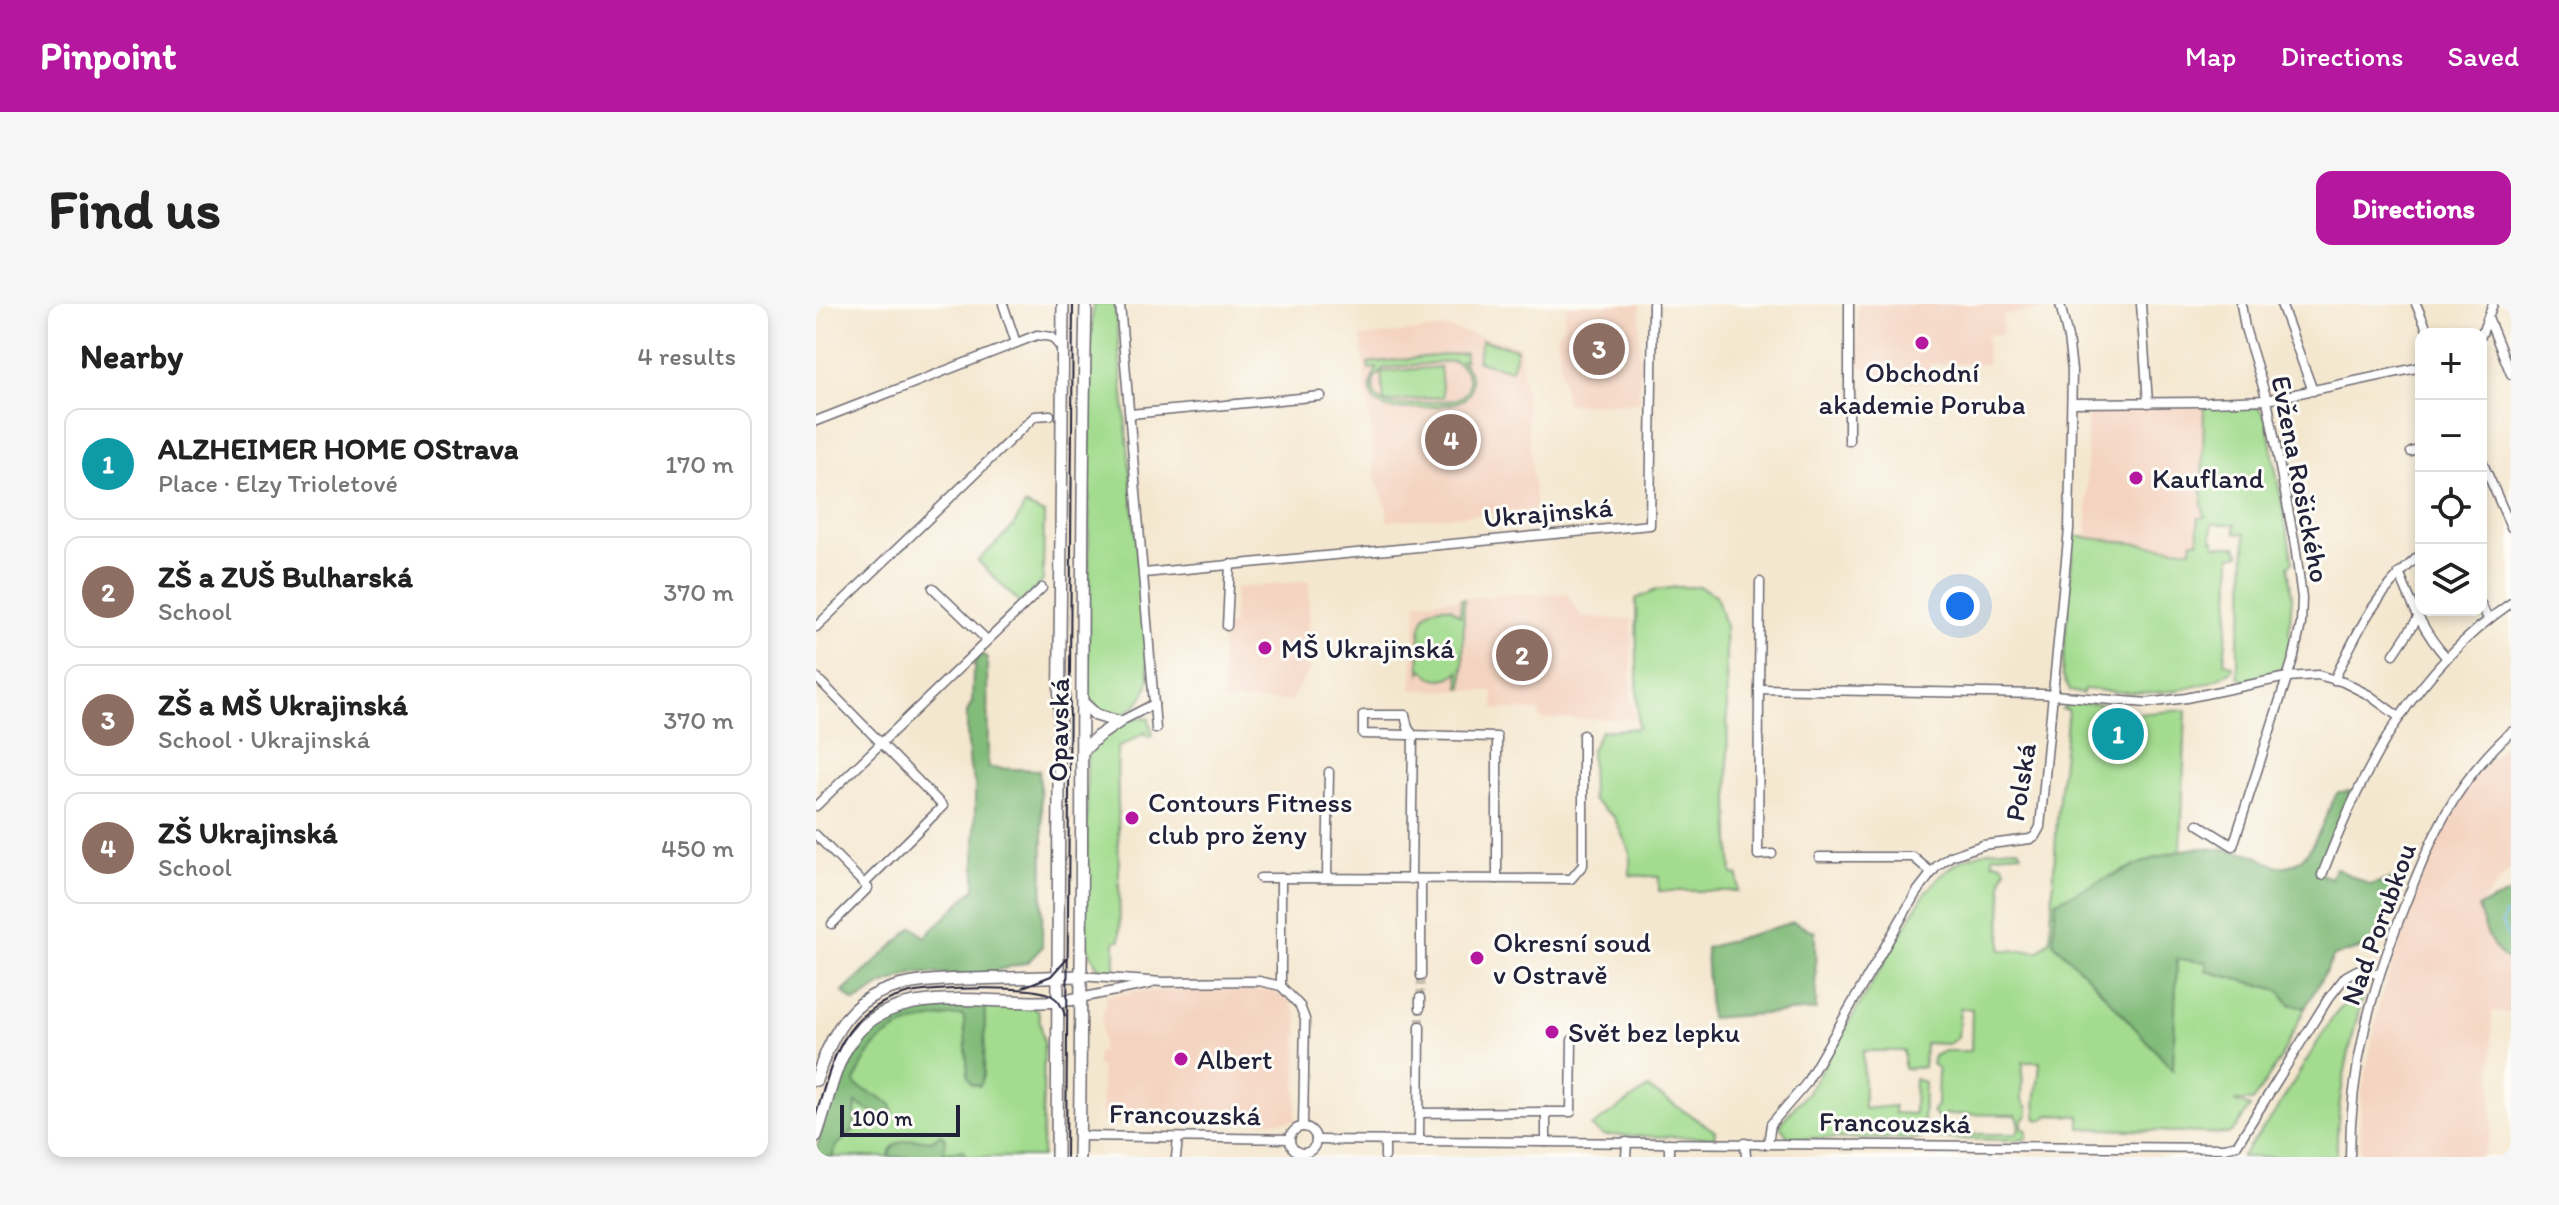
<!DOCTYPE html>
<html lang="en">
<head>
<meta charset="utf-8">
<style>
  body { margin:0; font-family:Itim,sans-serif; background:#f6f6f6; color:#222 }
  .controls { position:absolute; right:24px; top:24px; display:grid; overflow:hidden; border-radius:16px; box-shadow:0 4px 12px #0003 }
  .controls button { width:72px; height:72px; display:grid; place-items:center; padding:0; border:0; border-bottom:2px solid #e0e0e0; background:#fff; color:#222; font:40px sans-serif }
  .scale { position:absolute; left:24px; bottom:20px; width:120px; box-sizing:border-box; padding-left:8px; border:4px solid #22223b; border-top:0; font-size:22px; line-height:28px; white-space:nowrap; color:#22223b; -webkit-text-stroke:6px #fdfcf7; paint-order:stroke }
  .you { position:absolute; left:1144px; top:302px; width:28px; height:28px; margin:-20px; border:6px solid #fff; border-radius:50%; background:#1a73e8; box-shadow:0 0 0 12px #1a73e833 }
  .badge { display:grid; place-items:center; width:52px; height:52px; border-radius:50%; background:#b5179e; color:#fff; font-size:26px; font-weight:700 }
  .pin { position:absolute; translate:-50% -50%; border:4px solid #fff; box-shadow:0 2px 8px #0006 }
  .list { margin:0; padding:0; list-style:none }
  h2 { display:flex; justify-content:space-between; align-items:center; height:104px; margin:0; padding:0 32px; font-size:34px }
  h2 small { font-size:26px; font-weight:400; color:#767676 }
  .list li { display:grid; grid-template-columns:52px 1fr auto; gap:24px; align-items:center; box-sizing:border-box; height:112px; margin:0 16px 16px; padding:0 16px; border:2px solid #e0e0e0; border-radius:16px }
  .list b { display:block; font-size:30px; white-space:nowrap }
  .list p { margin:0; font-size:26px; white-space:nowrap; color:#767676 }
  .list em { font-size:26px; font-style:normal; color:#767676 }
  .icon { flex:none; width:44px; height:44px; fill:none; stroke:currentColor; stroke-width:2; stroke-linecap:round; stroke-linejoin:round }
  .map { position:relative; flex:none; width:1695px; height:853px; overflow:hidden; border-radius:16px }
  header { display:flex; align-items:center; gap:48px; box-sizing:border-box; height:112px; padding:0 40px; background:#b5179e; color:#fff }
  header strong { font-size:38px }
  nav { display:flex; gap:44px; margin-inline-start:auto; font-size:28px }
  .intro { display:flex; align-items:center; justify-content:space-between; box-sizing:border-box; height:192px; padding:0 48px }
  h1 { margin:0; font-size:56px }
  .button { padding:20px 36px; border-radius:16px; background:#b5179e; color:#fff; font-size:28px; font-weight:700 }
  main { display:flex; gap:48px; padding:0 48px }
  aside { flex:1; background:#fff; border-radius:16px; box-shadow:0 4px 12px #0003 }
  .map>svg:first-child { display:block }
  .built { fill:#f4d3c0 }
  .green { fill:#a3dc8f; stroke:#627f65; stroke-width:2; fill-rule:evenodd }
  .forest { fill:#82bc7a; stroke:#526f5a; stroke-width:2 }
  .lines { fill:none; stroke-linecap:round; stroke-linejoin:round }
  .stream { stroke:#78beef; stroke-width:2 }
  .street-tunnel { stroke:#cac0b1; stroke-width:8; stroke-dasharray:8 4; stroke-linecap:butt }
  .street-casing { stroke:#6c676f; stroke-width:11 }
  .secondary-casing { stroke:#6c676f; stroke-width:14 }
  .street { stroke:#fff; stroke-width:8 }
  .secondary { stroke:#fff; stroke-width:11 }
  .tram { stroke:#22223b; stroke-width:2 }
  .poi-dot { fill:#b5179e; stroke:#fdfcf7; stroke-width:3 }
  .labels { text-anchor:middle; stroke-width:6; stroke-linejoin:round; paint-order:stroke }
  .poi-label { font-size:28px; fill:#22223b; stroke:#fdfcf7; text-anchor:start }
  .street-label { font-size:28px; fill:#22223b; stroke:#fdfcf7 }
</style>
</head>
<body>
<header>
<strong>Pinpoint</strong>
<nav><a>Map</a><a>Directions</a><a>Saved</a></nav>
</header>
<div class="intro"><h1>Find us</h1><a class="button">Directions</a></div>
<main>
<aside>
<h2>Nearby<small>4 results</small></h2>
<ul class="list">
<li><span class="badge" style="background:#0f9aa8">1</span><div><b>ALZHEIMER HOME OStrava</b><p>Place · Elzy Trioletové</p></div><em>170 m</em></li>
<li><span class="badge" style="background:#8d6e63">2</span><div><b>ZŠ a ZUŠ Bulharská</b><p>School</p></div><em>370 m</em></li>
<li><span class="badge" style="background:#8d6e63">3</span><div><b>ZŠ a MŠ Ukrajinská</b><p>School · Ukrajinská</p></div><em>370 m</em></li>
<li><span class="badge" style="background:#8d6e63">4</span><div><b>ZŠ Ukrajinská</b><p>School</p></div><em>450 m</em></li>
</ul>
</aside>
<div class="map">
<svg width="1695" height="853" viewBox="0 0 1695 853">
  <rect width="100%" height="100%" fill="#fdfcf7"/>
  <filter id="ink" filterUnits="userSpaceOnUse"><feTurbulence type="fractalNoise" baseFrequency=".0125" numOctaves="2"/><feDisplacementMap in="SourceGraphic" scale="16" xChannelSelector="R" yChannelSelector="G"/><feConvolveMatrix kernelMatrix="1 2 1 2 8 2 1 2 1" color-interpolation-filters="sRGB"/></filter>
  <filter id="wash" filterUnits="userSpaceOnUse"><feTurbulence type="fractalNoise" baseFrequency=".006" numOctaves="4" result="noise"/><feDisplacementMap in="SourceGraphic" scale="32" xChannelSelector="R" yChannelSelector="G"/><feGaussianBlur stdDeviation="1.8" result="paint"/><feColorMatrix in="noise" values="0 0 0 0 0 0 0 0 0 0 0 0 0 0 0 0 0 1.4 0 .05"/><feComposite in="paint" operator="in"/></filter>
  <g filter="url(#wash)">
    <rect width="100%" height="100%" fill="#f4e7cf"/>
    <g class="built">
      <path d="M824,0l-1,99 -73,1 -9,-70 6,-8 4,-21z"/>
      <path d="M1042,0h183l2,6 -40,5 -1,19 -15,1v29h-57l-1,18h-28v-8h-32l-1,-7h-11z"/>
      <path d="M631,24l73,18 16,164 -149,11v-12l-12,-31 -14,-141z"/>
      <path d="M1388,103l-2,97 3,8v40l-118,-14v-130z"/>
      <path d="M493,277v90l-19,30h-68v-75l11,-1 2,-37z"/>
      <path d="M699,290h52l15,23 50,2 -1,82 3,1v17h-94l-1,-8 -45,-2 -1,-18 -82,-1 6,-88z"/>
      <path d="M1695,435v130l-33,38 11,31 11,18 11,6v51l-19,-2v120l-10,26h-122l1,-60 19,-96 43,-127 35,-75 22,-29z"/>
      <path d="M456,686l18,10 8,20 -2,101 -190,1 -4,-12 -1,-43 -4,-1v-14l5,-1v-32l5,-23 30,-5z"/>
    </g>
    <g class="green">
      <path d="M277,0h22l34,375c-2,20 -15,29 -31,38 -16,-4 -25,-7 -30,-24l2,-338z"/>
      <path d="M666,36l35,9 -6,21 -34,-9z"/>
      <path d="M649,49v7l-4,1c13,11 16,33 -3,41 -11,4 -58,9 -70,6 -21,-4 -21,-26 -10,-40l-9,1 -1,-6zM638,57c16,7 22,31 2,38 -9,3 -22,3 -31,4 -21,2 -57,9 -51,-24l10,-11z"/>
      <path d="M624,63l3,30 -59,5 -3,-30z"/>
      <path d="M1433,101l9,2 8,11 27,144 -5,4 4,31 -3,37 5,3 -10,33 -10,6 -29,5 -7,-4v-36l6,-33 1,-74 -10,-1v-9h-23v16l3,1v5h21l4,8 -9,2v30l-7,76 9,4v4c-41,28 -101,24 -148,19l-3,5 -12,-3 -8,-16 12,-139 117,14 1,-9h6v-24h7l-3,-13 2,-97z"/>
      <path d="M209,201l19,9 -1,67 -23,22 -42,-42 35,-34z"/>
      <path d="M861,283h23l16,8 9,31 5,215 2,33 6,1v16h-79v-14l-29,-2v-23l-16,-35 -22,-17 -1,-50 10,-19 37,-3 -2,-129 20,-9z"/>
      <path d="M645,295h3l-1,89h-3l-1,-17c-12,11 -26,11 -36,-2l-3,5c0,-24 -8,-76 31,-66l9,8z"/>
      <path d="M1253,398l53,4 1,9 63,-5 -9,248 31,4 -2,9 73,19 11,14 15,4 -25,51 -27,42h-19l16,6 -14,21 -8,6 -148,-6v-12l-32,-1 -4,5 -7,-1c-5,-21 3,-38 3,-57h-17l-1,37 6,9v7l-6,6v6l5,4v6l-5,3 -84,-1 -6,-5 7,-7 22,1 6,6h49c5,-7 4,-12 0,-19l-70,-1 -7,6 -7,-8 5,-7 1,-36 -6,-5 2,-8 10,-5h27l1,-42 -12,-1 -2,30 -10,6 -23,-1 -1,24 -20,2v-18h-41l1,58 30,-3v7l20,1 1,-35 9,3 -1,55 -3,2 -131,-1 -9,-12 2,-5 26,-29 11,-18 104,-178c25,-34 53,-48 96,-48l3,5 -29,2v7l9,1 4,6 -4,9 -1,72 38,1 11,-11 7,-122 11,-108 -6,-1z"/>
      <path d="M320,413l13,2 4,17 -6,1 -1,-5 -29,16 3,192 -5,1v34l-18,-9 -11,-22 1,-190 14,-17z"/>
      <path d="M1546,694c-13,52 -27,105 -25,159h-96l33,-43 59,-97 15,-17z"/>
      <path d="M169,701l44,1 9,5 6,31 -2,115h-226l15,-56 40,-75z"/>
      <path d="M832,784l67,43 -1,7 -111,-3 -12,-8z"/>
    </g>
    <g class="forest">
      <path d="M166,350l5,4 1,110 51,2 4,64 -1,113 -14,15 -48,13 -65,-2 -33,12 -27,17 -12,-10 70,-65 12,10 50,-49v-104l-5,-16 -3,-35v-21l5,-10 1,-30 3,-4 -3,-4z"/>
      <path d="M1537,487l-35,82 13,5 4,-10 35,17 23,-7 11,7 -30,60 -40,11 -29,52 -15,-4 -11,-14 -73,-19 1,-9 -30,-3 -4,111 -78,-86 -42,-42 3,-41c38,-16 109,-55 149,-53 14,1 30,2 43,5 16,4 28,19 45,11 23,-10 32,-52 45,-72z"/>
      <path d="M1695,589v69c-21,-11 -26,-34 -33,-55z"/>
      <path d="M977,618l22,10 1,78 -106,8 -4,-70z"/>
      <path d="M169,701l-1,71 -4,10 -8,-2 -4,-7 -4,-59 -2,-3c-52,5 -89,13 -107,67l2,4 34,18 2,9c-12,8 -26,-4 -37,-10l-2,27 -18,16 -4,11h-16v-7c18,-59 28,-130 100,-143 22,-4 47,-2 69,-2z"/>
      <path d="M125,830l4,5 -1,13 19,-2 4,7h-78c2,-19 28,-19 42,-16z"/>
    </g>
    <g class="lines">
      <path class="stream" d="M1695,608l-6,3 -3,9 9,20"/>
    </g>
  </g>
  <g filter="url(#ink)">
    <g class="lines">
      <g class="street-tunnel">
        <path d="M604,694l1,-22"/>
        <path d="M604,722v-18"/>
      </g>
      <g class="street-casing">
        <g id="street">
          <path d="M187,0l13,39"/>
          <path d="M1033,0v137"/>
          <path d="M1325,0l7,99"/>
          <path d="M1465,0l32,87"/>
          <path d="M1600,0l13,30"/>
          <path d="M1672,14l23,56"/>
          <path d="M1665,32l12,-32"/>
          <path d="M1394,98l57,-2 154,-33"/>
          <path d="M1256,99l132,-1"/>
          <path d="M314,110l191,-18"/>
          <path d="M0,117l221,-86 15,2 9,11"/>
          <path d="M1595,148l10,-3"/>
          <path d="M1665,155l30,68"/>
          <path d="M328,269l506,-48 3,-221"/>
          <path d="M1583,269c13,31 24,59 47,84"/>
          <path d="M117,284l54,52"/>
          <path d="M1665,300l7,15"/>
          <path d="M411,322l3,-62"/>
          <path d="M0,323l219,-211 15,-1"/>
          <path d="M1578,350l24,-36"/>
          <path d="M0,373l127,129 -79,78 4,4 -36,36"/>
          <path d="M1518,376c26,-54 41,-86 87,-126"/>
          <path d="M943,385l1,-107"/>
          <path d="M338,400l2,25"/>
          <path d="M303,418l35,-18 -34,-400"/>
          <path d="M0,502l226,-218"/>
          <path d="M1382,520l35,22 61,-190 7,-32 1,-26 -7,-53 -28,-145 -22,-72 -4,-24"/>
          <path d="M0,531l48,49"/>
          <path d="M956,550l-14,1 1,-166 283,5 105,9 39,-5 101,-21 31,-2 25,7 26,13 30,22"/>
          <path d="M1003,553h94l18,15"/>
          <path d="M1506,571c41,-108 92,-205 189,-272"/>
          <path d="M444,574l311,1 12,-14v-130"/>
          <path d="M465,574v108"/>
          <path d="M511,574l2,-106"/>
          <path d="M595,575l2,-144 -5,-7 -3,-13h-42v19l134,3v142"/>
          <path d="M264,672l83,6 96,-1 22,5 19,20 5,13 -2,108"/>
          <path d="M605,672v-97"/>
          <path d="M264,694l70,-14"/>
          <path d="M604,704v-10"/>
          <path d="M604,809l126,-1"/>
          <circle cx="487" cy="836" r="13"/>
          <path d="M263,832l211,3"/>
          <path d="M500,836l908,8 13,-3 91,-146 18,-23 11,-6 21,4"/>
          <path d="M603,837l1,-115"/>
          <path d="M730,838v-30h25l1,-72"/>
          <path d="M929,839l1,14"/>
          <path d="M952,840l3,-20 34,-39 111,-192 21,-27 14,-10 32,-11 47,-6 5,-3 5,-9 29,-298 3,-159 -4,-32 -8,-34"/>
          <path d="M360,853l2,-19"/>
          <path d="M569,853v-16"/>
          <path d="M810,853l1,-15"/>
          <path d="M853,853v-14"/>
          <path d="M1534,853c0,-91 21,-166 54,-250 27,-69 50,-124 107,-175"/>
        </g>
      </g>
      <g class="secondary-casing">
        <g id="secondary">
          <path d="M267,399l13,12 23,7"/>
          <path d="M266,448l15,-15 22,-15"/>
          <path d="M0,776c29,-89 66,-99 153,-101 37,-1 74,-2 111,-3"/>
          <path d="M0,832c11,-30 16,-64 33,-92 45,-73 161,-30 231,-46"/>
          <path d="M241,853c0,-284 4,-569 6,-853"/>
          <path d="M263,853c5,-284 0,-569 7,-853"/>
        </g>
      </g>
      <use href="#street" class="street"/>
      <use href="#secondary" class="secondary"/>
      <g class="tram">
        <path d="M207,683l28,-11 17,-19"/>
        <path d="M0,810c11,-34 19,-74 47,-98 13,-11 27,-18 43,-22 23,-6 129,-10 146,2 7,4 11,12 13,20"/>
        <path d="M250,853l7,-853"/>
      </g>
    </g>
  </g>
  <g class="poi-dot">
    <circle cx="1106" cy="39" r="8"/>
    <circle cx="1320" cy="174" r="8"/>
    <circle cx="449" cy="344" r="8"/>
    <circle cx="316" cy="514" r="8"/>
    <circle cx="661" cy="654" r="8"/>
    <circle cx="736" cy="728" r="8"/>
    <circle cx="365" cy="755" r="8"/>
  </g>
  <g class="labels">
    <g class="poi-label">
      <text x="1106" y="78" text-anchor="middle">Obchodní<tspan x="1106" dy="32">akademie Poruba</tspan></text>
      <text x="1336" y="184">Kaufland</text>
      <text x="465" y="354">MŠ Ukrajinská</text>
      <text x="332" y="508">Contours Fitness<tspan x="332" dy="32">club pro ženy</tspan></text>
      <text x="677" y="648">Okresní soud<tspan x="677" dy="32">v Ostravě</tspan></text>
      <text x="752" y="738">Svět bez lepku</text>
      <text x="381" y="765">Albert</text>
    </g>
    <g class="street-label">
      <text transform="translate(1485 175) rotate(79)" y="10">Evžena Rošického</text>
      <text transform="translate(732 208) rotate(-5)" y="10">Ukrajinská</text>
      <text transform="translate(242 426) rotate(-89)" y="10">Opavská</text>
      <text transform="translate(1204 478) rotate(-81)" y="10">Polská</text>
      <text transform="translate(1562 620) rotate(-70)" y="10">Nad Porubkou</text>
      <text transform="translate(369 810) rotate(1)" y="10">Francouzská</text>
      <text transform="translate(1079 818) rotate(1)" y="10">Francouzská</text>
    </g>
  </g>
</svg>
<div class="controls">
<button>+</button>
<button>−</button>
<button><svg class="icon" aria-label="locate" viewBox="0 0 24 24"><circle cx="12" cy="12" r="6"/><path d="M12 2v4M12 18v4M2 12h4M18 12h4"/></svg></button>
<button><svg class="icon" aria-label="layers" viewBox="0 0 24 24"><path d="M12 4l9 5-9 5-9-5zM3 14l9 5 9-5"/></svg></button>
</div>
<div class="scale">100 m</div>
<div class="you"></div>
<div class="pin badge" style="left:1302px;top:430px;background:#0f9aa8">1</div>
<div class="pin badge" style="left:706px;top:351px;background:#8d6e63">2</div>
<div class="pin badge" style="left:783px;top:45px;background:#8d6e63">3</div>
<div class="pin badge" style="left:635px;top:136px;background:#8d6e63">4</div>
</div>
</main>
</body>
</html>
